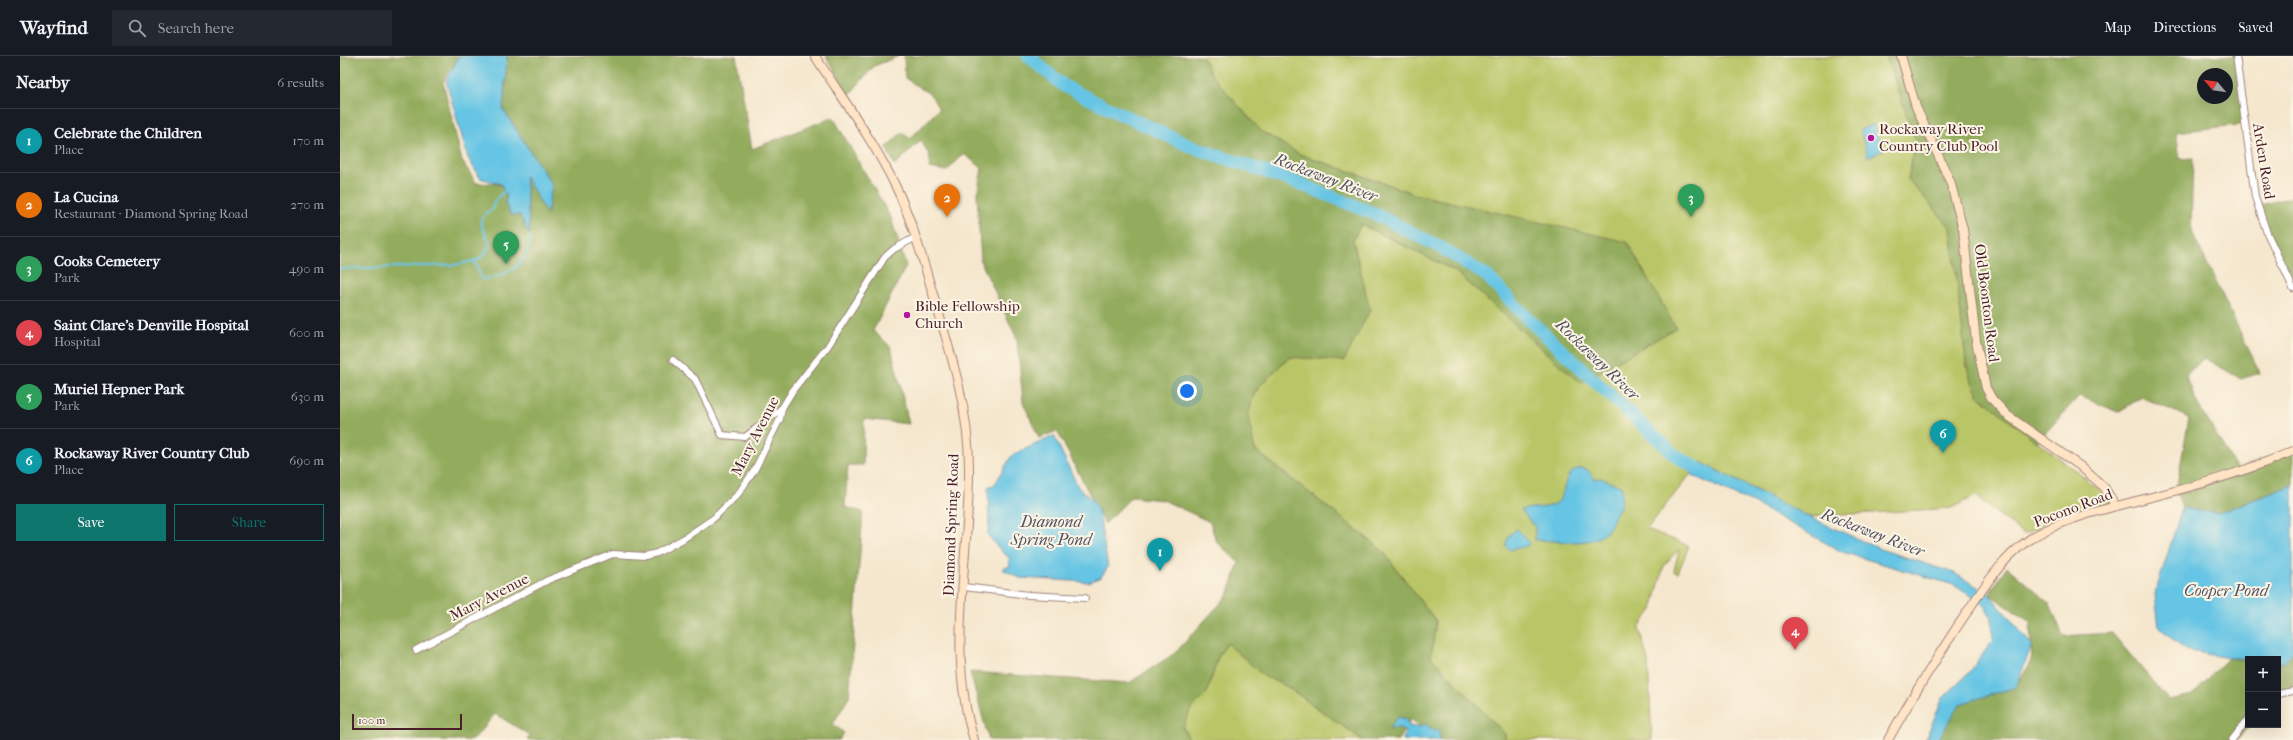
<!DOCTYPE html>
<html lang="en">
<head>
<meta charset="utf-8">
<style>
  body { margin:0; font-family:"IM FELL French Canon",serif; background:#242831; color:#f1f3f6 }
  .controls { position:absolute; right:12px; bottom:12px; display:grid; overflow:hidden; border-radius:0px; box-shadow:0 4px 16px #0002 }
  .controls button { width:36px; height:36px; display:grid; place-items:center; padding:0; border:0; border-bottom:1px solid #363941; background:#171b24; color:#f1f3f6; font:20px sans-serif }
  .compass { position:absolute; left:1857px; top:12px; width:36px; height:36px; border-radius:50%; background:#171b24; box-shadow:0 4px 16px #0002; rotate:299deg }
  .scale { position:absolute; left:12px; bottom:10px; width:110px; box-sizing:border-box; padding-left:4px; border:2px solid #4a1f2b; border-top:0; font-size:11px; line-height:14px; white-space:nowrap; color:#4a1f2b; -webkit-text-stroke:3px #fcf5e5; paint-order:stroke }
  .you { position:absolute; left:847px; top:335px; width:14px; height:14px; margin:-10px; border:3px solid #fff; border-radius:50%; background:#1a73e8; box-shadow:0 0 0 6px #1a73e833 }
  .badge { display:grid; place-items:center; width:26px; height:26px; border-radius:50%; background:#0f766e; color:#fff; font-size:13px; font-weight:700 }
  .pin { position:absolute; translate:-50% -33px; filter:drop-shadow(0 1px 2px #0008) }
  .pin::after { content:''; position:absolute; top:21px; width:14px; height:12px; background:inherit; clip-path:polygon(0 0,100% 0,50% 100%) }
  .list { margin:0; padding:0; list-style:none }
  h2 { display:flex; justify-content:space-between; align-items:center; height:52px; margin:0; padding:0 16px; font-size:17px }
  h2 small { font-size:13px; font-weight:400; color:#9ea1a6 }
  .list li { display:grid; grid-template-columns:26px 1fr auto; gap:12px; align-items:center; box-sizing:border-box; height:64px; padding:0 16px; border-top:1px solid #363941 }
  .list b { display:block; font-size:15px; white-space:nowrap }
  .list p { margin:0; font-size:13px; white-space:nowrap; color:#9ea1a6 }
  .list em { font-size:13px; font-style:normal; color:#9ea1a6 }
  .actions { display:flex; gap:8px; padding:12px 16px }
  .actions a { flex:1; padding:9px 0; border:1px solid #0f766e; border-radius:0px; text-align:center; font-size:14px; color:#0f766e }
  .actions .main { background:#0f766e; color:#fff }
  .icon { flex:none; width:22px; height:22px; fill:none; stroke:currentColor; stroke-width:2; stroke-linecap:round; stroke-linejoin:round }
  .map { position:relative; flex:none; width:1953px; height:684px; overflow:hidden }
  header { display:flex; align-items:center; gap:24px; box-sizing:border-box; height:56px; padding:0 20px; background:#171b24; border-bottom:1px solid #363941 }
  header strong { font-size:19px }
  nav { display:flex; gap:22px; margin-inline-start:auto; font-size:14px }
  .search { width:280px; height:36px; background:#242831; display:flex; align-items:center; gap:10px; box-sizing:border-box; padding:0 14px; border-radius:0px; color:#9ea1a6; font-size:15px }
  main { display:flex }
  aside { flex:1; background:#171b24 }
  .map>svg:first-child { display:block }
  .green { fill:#b9c668; stroke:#82724a }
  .forest { fill:#92ab5c; stroke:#6e6544; fill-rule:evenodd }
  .water { fill:#66c5e4; stroke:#587288 }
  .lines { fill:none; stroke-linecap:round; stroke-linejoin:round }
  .stream { stroke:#66c5e4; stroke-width:2 }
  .river { stroke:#66c5e4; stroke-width:13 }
  .street-casing { stroke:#a0837c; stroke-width:8 }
  .secondary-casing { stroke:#a0837c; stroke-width:10 }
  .street { stroke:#fff; stroke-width:6 }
  .secondary { stroke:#ffe4c6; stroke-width:8 }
  .poi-dot { fill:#b5179e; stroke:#fcf5e5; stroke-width:1.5 }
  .labels { text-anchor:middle; stroke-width:4; stroke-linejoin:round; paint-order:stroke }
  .poi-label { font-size:15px; fill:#4a1f2b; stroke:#fcf5e5; text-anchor:start }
  .street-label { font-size:15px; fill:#4a1f2b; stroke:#fcf5e5 }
  .water-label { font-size:16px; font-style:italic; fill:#525162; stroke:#fcf5e5 }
</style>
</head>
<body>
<header>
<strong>Wayfind</strong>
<div class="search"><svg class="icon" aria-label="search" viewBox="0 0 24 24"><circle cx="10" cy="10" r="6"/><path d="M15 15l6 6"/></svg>Search here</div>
<nav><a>Map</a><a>Directions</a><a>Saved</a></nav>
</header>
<main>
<aside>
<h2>Nearby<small>6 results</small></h2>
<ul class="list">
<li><span class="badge" style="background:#0f9aa8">1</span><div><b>Celebrate the Children</b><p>Place</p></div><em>170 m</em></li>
<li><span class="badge" style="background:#e8710a">2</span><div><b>La Cucina</b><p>Restaurant · Diamond Spring Road</p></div><em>270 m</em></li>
<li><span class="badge" style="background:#2e9e5b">3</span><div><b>Cooks Cemetery</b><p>Park</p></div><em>490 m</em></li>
<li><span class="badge" style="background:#e0444e">4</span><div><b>Saint Clare's Denville Hospital</b><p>Hospital</p></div><em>600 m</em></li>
<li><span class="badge" style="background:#2e9e5b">5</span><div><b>Muriel Hepner Park</b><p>Park</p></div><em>630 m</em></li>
<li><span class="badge" style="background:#0f9aa8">6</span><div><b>Rockaway River Country Club</b><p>Place</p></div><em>690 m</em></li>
</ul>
<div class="actions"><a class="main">Save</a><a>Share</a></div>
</aside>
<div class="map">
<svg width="1953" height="684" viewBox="0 0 1953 684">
  <rect width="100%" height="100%" fill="#fcf5e5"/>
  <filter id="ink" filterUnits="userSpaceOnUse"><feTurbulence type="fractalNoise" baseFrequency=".025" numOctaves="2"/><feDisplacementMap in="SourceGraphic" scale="8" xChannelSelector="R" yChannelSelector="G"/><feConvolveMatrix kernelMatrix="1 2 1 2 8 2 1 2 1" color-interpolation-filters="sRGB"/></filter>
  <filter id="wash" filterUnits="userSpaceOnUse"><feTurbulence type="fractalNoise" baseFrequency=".012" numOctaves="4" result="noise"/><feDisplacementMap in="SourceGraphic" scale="16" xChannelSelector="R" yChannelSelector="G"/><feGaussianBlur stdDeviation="0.9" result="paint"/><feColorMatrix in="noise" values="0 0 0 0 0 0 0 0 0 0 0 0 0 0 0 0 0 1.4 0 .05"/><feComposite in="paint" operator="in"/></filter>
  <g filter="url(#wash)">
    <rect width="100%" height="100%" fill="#f5e7ce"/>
    <g class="green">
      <path d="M862,0h684l30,86 -8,37 43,49 15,134 4,16 9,18 137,106 -42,10 -51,22 -47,-38 -25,12 -142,9 -109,-55 -53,67 42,17 -11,27 -4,-2 5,-22 -15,16 -12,45 -13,17 9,34 4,79h-147v-6l-74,-77 5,-36 -54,-71 -127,-100c-3,-10 -7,-22 -7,-33 -2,-44 88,-88 122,-107l-17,-69 8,-17 94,47 125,111 96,-54 -261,-134 -116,-40 -38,-23 -49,-55z"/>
      <path d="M887,587l37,33 22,10 77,54h-173l-7,-12 7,-18 17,-17 11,-36z"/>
    </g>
    <g class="forest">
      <path d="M0,0h119l-16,26 19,79 14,22 25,1 6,13 -2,5 6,13 9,-1 9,20 -4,-59 22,38 5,-28 -49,-76 4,-53h229l16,93 81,-32 58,101 15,48 -33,65 18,16 18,77 -45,-5 -1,46h-15l-3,42 18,5 -14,185 -16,27 11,9 -5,7h-312l3,-5 -35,-21 -22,26h-133z"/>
      <path d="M486,0h73l-25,10 -25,29z"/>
      <path d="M564,0h298l10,20 49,55 38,23 116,40 212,48 49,86 -96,55 -125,-112 -94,-47 -8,17 17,69 -26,51 -55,-4 -34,34 -7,25 7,34 127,100 54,71 -5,36 74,77v6h-70l-24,-21 -13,21h-35l-77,-54 -22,-10 -37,-33 -9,14 -11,36 -17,17 -7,18 7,12h-201l-19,-68 159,11 46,-30 53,-58 11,-32 -23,-22 -6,-19 -47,-22 -32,-3 -26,27 -48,-93 -18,7 -16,-36 -6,-63 -36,-77 -4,-67 5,-27 -18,-14 -17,17 -18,-3 1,-11 -9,-17 -26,25 -9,-17 16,-16 8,7 29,-30 -8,-14 -26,-17z"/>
      <path d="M1546,0h352l7,68 -69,8 4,27 13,-1 -2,72 69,143 -19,6 -37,-21 -18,17 11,28 40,66 56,-20v36l-75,28 -36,-5 -6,-18 13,-72 -47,-21 -24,15 -39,-16 -42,46 -58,-46 -9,-18 -4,-16 -15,-134 -43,-49 8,-37zM1863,18h24v24h-24z"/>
      <path d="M1953,141v89l-37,-80z"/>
      <path d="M1667,511l43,37 13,32 49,-3 56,67 25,-5 35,-37 20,2v65h2l-13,15h-299l22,-36 55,-17 17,-26 -2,-39 -41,-28z"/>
      <path d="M1953,596v42l-13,-1 -2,2v-33l6,1z"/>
    </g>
    <g class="water">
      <path d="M119,0h48l-4,53 49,76 -5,29 -22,-38 5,60 -10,-21h-9l-6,-13 2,-5 -6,-13 -21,-6 -12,-20 -22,-77z"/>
      <path d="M1533,68l11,26 -16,7 -8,-27z"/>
      <path d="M714,380l24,51 17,16 4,11 9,53 -7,10 -12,5 -69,-4 -18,-9 8,-3 -1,-9 -6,-4 -16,-19 2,-6 -1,-41 7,-3 17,-29z"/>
      <path d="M1360,406l109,55 71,32 74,24 35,21 43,51 -16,42 -56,17 -22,36h-13l18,-42 27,-26 23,-32 -1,-22 -8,-13 -30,-20 -112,-33 -87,-48 -64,-29z"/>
      <path d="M1240,412l7,1 7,10 7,-1 21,9 -1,19c-8,8 -7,18 -15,26 -15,16 -51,8 -71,8v-13l-14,-17c10,-3 25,-1 34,-6 14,-8 4,-30 25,-36z"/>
      <path d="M1953,429v167l-9,11 -6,-1v-3l-50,-1 -43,-8 -26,-23 -4,-33 27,-86 36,5z"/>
      <path d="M1177,473l13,14 -3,3 -17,4 -4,-4c1,-8 4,-13 11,-17z"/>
      <path d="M1058,661l8,2 3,7 9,1 7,-3 7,5 7,1 1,10h-37l2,-9 -5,-3h-11z"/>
    </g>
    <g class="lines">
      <g class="stream">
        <path d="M134,205l8,18c15,-1 34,-8 43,-22 4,-5 4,-15 5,-21"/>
        <path d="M0,213l114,-4 24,-5 9,-9 2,-8 -9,-22 6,-8 6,-3 2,-8 10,-11"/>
      </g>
      <path class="river" d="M688,0l36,30 44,22 84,39 103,35 80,32 65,33 47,29 41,43 149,138 33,18"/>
    </g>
  </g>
  <g filter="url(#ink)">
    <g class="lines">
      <g class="street-casing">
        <g id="street">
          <path d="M1896,0l19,141 12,36 26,55"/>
          <path d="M333,304l22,19 27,56 23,2 37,-29"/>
          <path d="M624,531l65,8 56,3"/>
          <path d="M76,594l132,-70 65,-26 32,2 12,-3 26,-14 31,-21 24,-24 16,-23 26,-52 2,-11 11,-18 35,-44 57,-89 9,-8 22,-12"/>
          <path d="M1938,638l15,-3"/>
          <path d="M1892,684l16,-21"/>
        </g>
      </g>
      <g class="secondary-casing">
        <g id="secondary">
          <path d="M475,0c27,42 58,84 80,129 17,35 27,72 38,109 17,57 36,114 36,173 1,91 -23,185 5,273"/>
          <path d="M1561,0l15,51 34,74 13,48 13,112 10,47 6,11 15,16 73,51 24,21 11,18"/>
          <path d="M1548,684c22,-40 46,-78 71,-116 24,-35 47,-76 87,-94 38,-18 81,-26 121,-37 43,-11 85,-24 126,-42"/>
        </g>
      </g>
      <use href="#street" class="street"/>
      <use href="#secondary" class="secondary"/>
    </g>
  </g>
  <g class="poi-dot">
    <circle cx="1531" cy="82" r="4"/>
    <circle cx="567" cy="259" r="4"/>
  </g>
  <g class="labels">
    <g class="poi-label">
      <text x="1539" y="78">Rockaway River<tspan x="1539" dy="17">Country Club Pool</tspan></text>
      <text x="575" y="255">Bible Fellowship<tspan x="575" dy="17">Church</tspan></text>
    </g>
    <g class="street-label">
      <text transform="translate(1924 105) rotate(81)" y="5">Arden Road</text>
      <text transform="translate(1647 247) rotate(83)" y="5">Old Boonton Road</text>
      <text transform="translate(415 380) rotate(-63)" y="5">Mary Avenue</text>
      <text transform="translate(1733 452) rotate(-21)" y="5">Pocono Road</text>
      <text transform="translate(611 469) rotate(-88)" y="5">Diamond Spring Road</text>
      <text transform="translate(149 541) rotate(-27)" y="5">Mary Avenue</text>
    </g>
    <g class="water-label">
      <text transform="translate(986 121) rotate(21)" y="6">Rockaway River</text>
      <text transform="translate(1258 303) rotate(44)" y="6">Rockaway River</text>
      <text x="711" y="471">Diamond<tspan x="711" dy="18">Spring Pond</tspan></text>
      <text transform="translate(1533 476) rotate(21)" y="6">Rockaway River</text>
      <text x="1886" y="540">Cooper Pond</text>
    </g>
  </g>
</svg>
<div class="controls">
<button>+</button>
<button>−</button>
</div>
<svg class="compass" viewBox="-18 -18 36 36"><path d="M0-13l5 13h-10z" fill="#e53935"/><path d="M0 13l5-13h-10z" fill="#9ea1a6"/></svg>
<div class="scale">100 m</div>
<div class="you"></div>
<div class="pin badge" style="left:820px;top:515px;background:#0f9aa8">1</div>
<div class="pin badge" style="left:607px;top:161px;background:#e8710a">2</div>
<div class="pin badge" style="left:1351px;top:161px;background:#2e9e5b">3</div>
<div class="pin badge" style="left:1455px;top:594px;background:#e0444e">4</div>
<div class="pin badge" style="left:166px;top:208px;background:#2e9e5b">5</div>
<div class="pin badge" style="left:1603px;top:397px;background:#0f9aa8">6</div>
</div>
</main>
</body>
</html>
